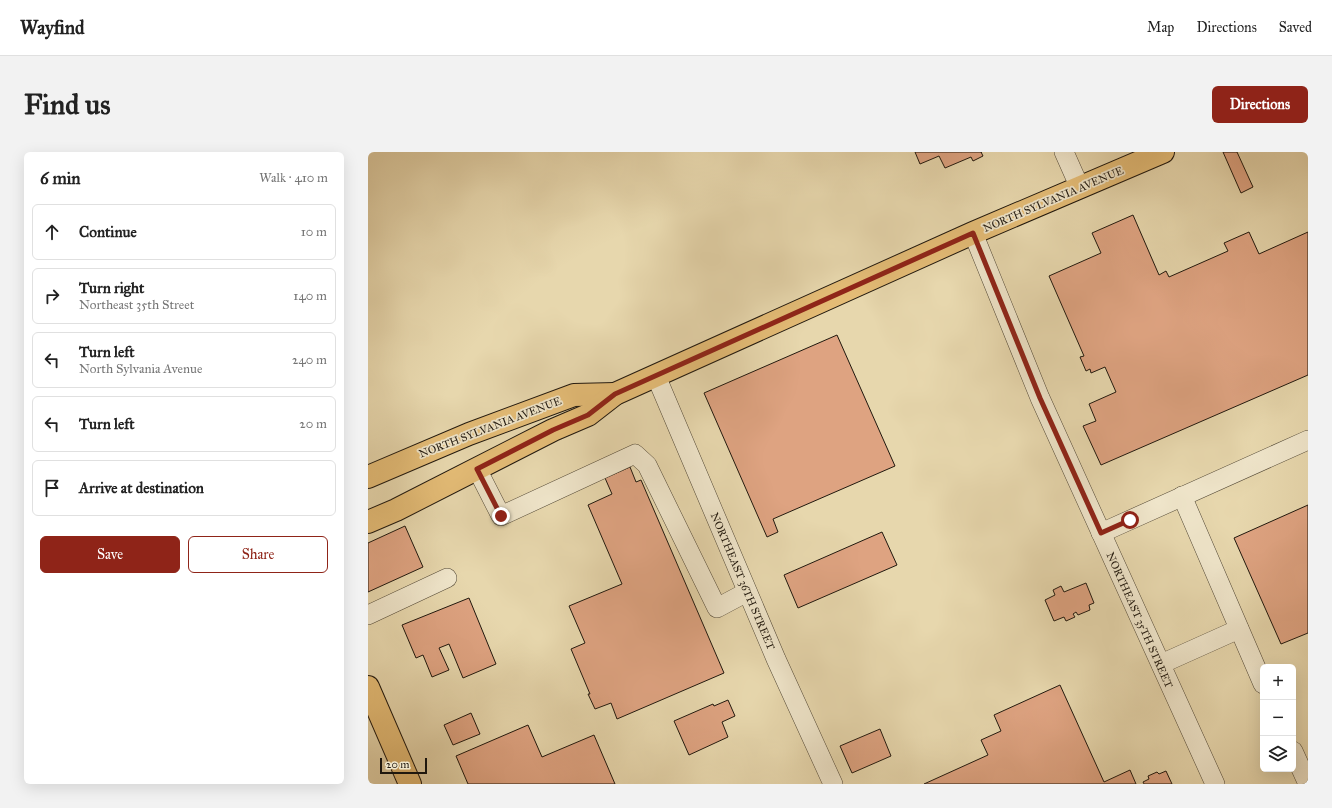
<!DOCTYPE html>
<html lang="en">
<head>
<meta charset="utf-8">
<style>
  body { margin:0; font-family:"IM FELL Great Primer",serif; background:#f2f2f2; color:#222 }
  .controls { position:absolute; right:12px; bottom:12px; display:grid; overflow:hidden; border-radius:6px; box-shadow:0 4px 16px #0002 }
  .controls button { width:36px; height:36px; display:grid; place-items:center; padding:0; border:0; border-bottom:1px solid #e0e0e0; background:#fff; color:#222; font:20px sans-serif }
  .scale { position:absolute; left:12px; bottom:10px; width:47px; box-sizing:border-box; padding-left:4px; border:2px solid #20180e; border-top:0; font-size:11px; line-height:14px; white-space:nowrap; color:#20180e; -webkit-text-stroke:3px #efe5ca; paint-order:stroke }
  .stop { position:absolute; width:12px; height:12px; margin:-9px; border:3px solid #8f2418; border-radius:50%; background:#fff }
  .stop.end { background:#8f2418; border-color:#fff; box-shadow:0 1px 4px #0008 }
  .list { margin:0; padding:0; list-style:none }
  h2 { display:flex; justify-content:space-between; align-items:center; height:52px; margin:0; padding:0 16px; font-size:17px }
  h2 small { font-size:13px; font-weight:400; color:#767676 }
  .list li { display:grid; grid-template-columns:26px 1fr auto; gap:12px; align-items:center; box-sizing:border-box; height:56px; margin:0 8px 8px; padding:0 8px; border:1px solid #e0e0e0; border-radius:6px }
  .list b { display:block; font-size:15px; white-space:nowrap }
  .list p { margin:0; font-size:13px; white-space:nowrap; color:#767676 }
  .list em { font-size:13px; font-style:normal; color:#767676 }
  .actions { display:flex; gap:8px; padding:12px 16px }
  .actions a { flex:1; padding:9px 0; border:1px solid #8f2418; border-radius:6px; text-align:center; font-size:14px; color:#8f2418 }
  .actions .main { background:#8f2418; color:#fff }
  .icon { flex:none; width:22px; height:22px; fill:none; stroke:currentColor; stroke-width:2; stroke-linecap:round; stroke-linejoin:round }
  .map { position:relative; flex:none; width:940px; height:632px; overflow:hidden; border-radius:6px }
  header { display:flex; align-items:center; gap:24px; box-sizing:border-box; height:56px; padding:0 20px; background:#fff; border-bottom:1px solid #e0e0e0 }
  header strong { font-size:19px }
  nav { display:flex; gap:22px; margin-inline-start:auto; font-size:14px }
  .intro { display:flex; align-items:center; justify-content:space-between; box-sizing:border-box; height:96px; padding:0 24px }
  h1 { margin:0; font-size:28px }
  .button { padding:10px 18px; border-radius:6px; background:#8f2418; color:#fff; font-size:14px; font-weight:700 }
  main { display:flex; gap:24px; padding:0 24px }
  aside { flex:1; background:#fff; border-radius:6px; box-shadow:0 4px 16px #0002 }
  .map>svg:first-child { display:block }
  .building { fill:#dea381; stroke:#20180e }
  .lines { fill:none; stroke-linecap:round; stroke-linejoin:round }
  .minor-casing { stroke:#524836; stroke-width:20 }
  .major-casing { stroke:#20180e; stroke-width:24 }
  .minor { stroke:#efe5ca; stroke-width:19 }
  .major { stroke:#e4bc76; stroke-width:22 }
  .route { stroke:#8f2418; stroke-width:5 }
  .labels { text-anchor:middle; stroke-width:3.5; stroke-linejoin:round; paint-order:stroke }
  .street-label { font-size:11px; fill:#20180e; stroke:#efe5ca }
</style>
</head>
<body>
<header>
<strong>Wayfind</strong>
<nav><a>Map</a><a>Directions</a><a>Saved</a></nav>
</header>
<div class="intro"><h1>Find us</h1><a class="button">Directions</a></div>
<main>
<aside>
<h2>6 min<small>Walk · 410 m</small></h2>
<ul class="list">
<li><svg class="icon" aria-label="ahead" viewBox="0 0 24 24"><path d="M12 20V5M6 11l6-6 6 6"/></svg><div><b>Continue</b></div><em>10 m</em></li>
<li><svg class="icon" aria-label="right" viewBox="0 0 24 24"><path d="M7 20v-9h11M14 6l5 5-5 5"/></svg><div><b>Turn right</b><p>Northeast 35th Street</p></div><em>140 m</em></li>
<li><svg class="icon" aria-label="left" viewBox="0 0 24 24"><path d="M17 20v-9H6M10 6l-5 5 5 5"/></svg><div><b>Turn left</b><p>North Sylvania Avenue</p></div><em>240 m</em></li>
<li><svg class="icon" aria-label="left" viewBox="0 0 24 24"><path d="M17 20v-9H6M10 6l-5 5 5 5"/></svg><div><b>Turn left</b></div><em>20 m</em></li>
<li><svg class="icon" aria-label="arrive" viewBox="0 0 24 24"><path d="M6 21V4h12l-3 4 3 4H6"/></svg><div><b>Arrive at destination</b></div></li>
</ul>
<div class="actions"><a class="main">Save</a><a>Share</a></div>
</aside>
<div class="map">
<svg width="940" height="632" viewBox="0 0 940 632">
  <rect width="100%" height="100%" fill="#e7d7ad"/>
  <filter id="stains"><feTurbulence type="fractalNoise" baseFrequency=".005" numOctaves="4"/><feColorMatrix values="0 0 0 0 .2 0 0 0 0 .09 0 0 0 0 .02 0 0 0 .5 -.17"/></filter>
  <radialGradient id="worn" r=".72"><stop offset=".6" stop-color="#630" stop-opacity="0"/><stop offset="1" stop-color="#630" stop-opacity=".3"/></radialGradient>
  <g class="building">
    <path d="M547,0h67h-1l2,4 -10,5 -2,-4 -26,11 -6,-12 -19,8z"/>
    <path d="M855,0h14l16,35 -12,6z"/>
    <path d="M765,63l26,60 7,-4 3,6 59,-26 -4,-8 25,-11 10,22 49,-22v143l-207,90 -18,-39 13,-5 -7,-17 27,-12 -11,-25 -14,6 -1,-4 -4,2 -6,-14 4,-1 -35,-80 52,-23 -9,-20z"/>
    <path d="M469,183l58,131 -122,53 5,13 -11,5 -63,-144z"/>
    <path d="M262,315l6,15 5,-2 83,193 -107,46 -6,-16 -16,6 -7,-15h2l-19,-45 14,-6 -16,-37 53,-22 -34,-79 24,-11 -7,-16z"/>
    <path d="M940,353v128l-27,11 -47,-106z"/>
    <path d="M37,374l18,41 -55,25v-49z"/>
    <path d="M514,380l15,33 -99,43 -14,-33z"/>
    <path d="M718,431l8,20 -5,2 1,5 -12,5 -2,-3 -3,2 2,3 -9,4 -2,-4 -10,4 -9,-21 10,-5 -2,-5 8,-4 3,6z"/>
    <path d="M101,446l27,66 -33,14 -14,-34 -10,4 10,22 -17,7 -9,-22 -7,3 -14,-33z"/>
    <path d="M692,533l44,97 26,-12 6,14h-212l64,-29 -7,-15 20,-9 -7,-16z"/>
    <path d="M360,548l7,16 -13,6 6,15 -39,18 -15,-34 39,-17 1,2z"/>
    <path d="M103,561l9,21 -27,11 -9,-20z"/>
    <path d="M160,573l14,32 52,-22 21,49h-147l-12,-28z"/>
    <path d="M512,577l11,27 -39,17 -12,-27z"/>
    <path d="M798,619l6,13h-28l-1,-2 6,-3 -1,-3 9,-4 2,2z"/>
  </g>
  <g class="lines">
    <g class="minor-casing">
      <g id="minor">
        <path d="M696,0l16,36"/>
        <path d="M605,81l67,165 175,386"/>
        <path d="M288,224l120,283 57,125"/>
        <path d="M109,317l24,47 134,-62 12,11 70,143 30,-16"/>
        <path d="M814,344l81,188"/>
        <path d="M733,381l207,-93"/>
        <path d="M0,463l79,-37"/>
        <path d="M793,512l78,-35"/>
        <path d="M925,599l15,33"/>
      </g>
    </g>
    <g class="major-casing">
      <g id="major">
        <path d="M0,325l101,-43 105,-39 41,-1"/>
        <path d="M0,370l28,-12 157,-80 35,-15 27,-21 358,-161 190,-81"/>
        <path d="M0,535l42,97"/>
      </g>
    </g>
    <use href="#minor" class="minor"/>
    <use href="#major" class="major"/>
  </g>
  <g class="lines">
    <path class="route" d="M133,364l-24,-47 76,-39 35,-15 27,-21 358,-161 67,165 61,135 29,-13"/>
  </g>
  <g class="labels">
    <g class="street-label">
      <text transform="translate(685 47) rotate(-23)" y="4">NORTH SYLVANIA AVENUE</text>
      <text transform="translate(122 275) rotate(-21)" y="4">NORTH SYLVANIA AVENUE</text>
      <text transform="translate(375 429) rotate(67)" y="4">NORTHEAST 36TH STREET</text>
      <text transform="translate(772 468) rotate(66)" y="4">NORTHEAST 35TH STREET</text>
    </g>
  </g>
  <rect width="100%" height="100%" filter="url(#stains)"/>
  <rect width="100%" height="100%" fill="url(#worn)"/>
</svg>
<div class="controls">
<button>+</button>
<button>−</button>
<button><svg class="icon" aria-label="layers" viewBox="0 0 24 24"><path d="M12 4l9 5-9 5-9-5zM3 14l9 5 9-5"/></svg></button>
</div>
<div class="scale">20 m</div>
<div class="stop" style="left:762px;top:368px"></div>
<div class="stop end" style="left:133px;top:364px"></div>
</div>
</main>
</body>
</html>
